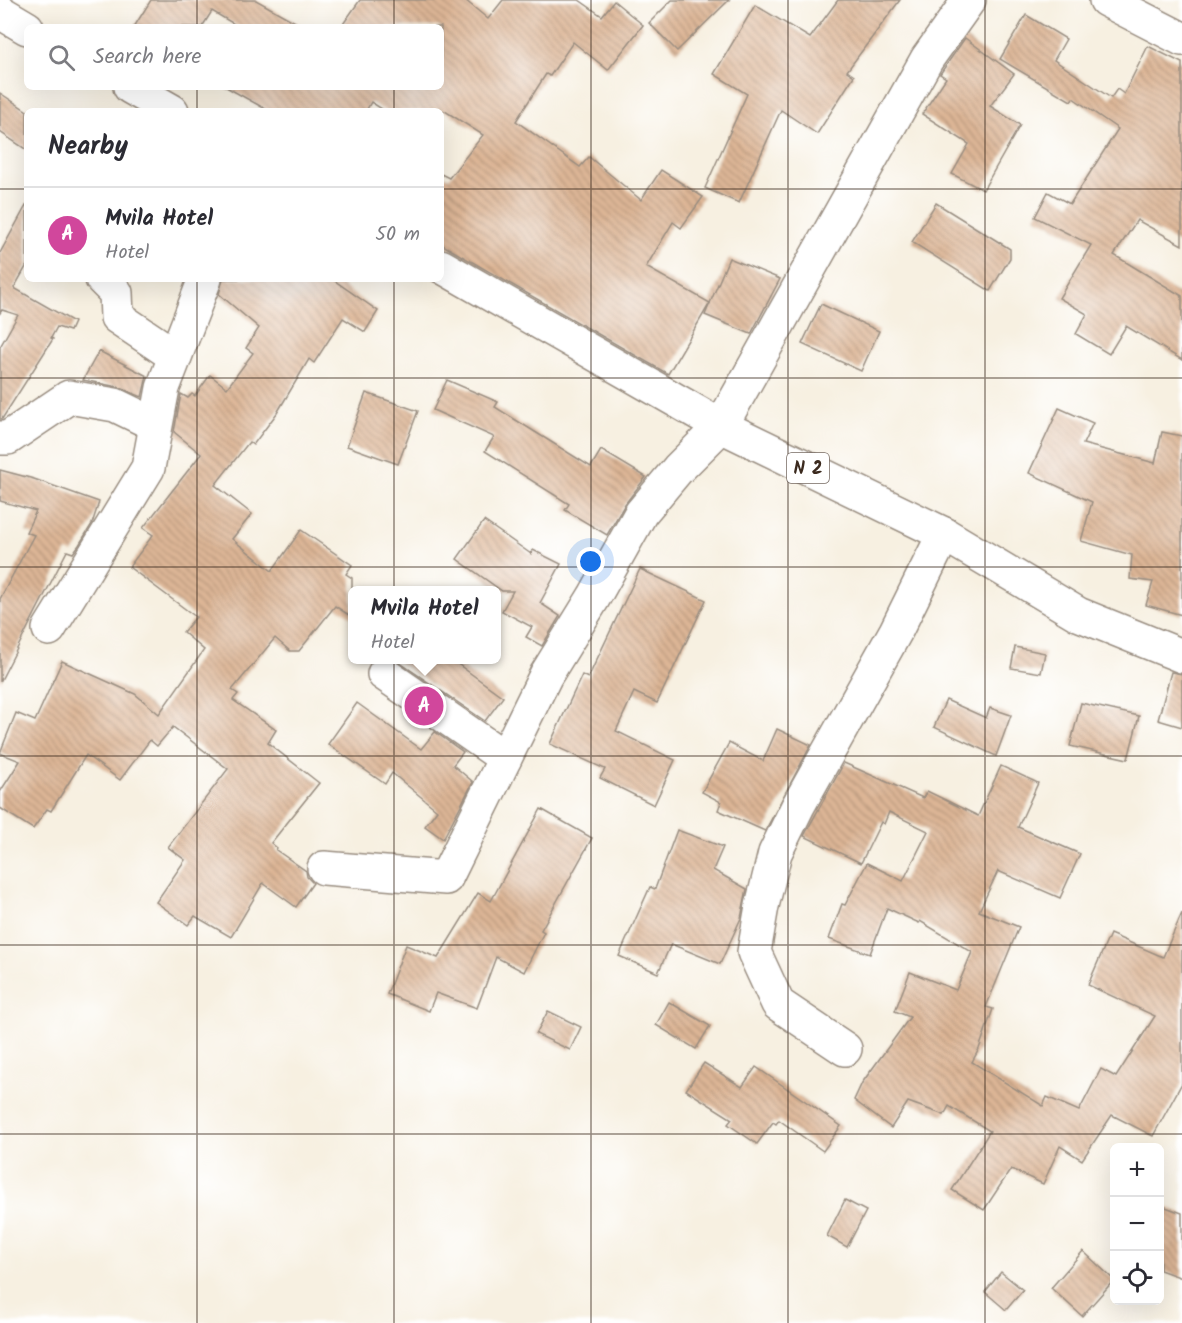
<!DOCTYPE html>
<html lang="en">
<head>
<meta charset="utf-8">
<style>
  body { margin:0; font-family:Kalam,sans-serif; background:#f2f2f3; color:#2b2b33 }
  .controls { position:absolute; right:18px; bottom:18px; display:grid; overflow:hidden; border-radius:9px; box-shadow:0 6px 24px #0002 }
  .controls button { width:54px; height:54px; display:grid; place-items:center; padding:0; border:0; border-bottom:2px solid #e1e1e2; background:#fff; color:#2b2b33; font:30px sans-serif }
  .you { position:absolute; left:591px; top:562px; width:21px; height:21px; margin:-15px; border:4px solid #fff; border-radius:50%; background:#1a73e8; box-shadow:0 0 0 9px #1a73e833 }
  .badge { display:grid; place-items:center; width:39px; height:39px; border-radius:50%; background:#111827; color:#fff; font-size:20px; font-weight:700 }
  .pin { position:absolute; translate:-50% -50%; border:3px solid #fff; box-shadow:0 2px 6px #0006 }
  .popup { position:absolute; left:348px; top:586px; width:153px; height:78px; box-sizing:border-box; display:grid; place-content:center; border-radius:9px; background:#fff; filter:drop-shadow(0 2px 4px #0005); font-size:20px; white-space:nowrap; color:#7c7c81 }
  .popup b { font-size:22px; color:#2b2b33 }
  .popup::after { content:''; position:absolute; left:50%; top:100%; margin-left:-12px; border:12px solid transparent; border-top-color:#fff }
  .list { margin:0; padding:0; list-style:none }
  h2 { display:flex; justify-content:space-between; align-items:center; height:78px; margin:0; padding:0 24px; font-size:26px }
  h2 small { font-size:20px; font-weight:400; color:#7c7c81 }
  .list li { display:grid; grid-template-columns:39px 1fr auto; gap:18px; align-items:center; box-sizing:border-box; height:96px; padding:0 24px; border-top:2px solid #e1e1e2 }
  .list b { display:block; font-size:22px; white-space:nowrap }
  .list p { margin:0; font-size:20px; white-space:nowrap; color:#7c7c81 }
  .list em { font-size:20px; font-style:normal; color:#7c7c81 }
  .icon { flex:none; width:33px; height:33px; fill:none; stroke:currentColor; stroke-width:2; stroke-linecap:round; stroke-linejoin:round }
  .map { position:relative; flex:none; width:1182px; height:1323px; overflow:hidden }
  .search { position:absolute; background:#fff; box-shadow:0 6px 24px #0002; left:24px; top:24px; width:420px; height:66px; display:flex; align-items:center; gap:15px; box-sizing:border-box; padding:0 21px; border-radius:9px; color:#7c7c81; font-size:22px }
  .panel { position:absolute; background:#fff; box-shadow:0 6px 24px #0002; left:24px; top:108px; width:420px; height:174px; border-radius:9px }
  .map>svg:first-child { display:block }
  .building { fill:url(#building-back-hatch) }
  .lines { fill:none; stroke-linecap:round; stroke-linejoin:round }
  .street-casing { stroke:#998d80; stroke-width:36 }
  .highway-casing { stroke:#998d80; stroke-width:36 }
  .street { stroke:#fff; stroke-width:33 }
  .highway { stroke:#fff; stroke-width:33 }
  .grid { fill:none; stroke:#3b2a1e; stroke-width:1.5; stroke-opacity:0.55 }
  .labels { text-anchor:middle; stroke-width:5; stroke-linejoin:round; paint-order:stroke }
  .shield { fill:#fff; stroke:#766a62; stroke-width:1.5 }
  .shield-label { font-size:18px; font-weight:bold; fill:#3b2a1e }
</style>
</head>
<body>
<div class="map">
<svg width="1182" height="1323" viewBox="0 0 1182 1323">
  <defs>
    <pattern id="building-back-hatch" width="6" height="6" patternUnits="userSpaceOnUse" patternTransform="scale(1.5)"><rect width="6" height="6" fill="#ddb696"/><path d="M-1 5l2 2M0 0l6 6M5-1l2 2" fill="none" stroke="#b4947a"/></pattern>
  </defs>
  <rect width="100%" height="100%" fill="#fff"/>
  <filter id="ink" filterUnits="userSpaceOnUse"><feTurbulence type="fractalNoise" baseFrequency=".0167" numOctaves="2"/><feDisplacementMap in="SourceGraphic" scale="12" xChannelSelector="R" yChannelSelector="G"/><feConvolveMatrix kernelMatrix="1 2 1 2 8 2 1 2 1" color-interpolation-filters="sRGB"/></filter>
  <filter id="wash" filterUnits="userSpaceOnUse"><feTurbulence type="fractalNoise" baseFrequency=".008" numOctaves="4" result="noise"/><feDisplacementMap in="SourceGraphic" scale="24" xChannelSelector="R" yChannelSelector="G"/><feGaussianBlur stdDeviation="1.35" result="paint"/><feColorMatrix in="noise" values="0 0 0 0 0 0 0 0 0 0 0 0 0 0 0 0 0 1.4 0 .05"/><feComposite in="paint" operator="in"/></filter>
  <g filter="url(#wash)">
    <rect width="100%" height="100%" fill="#f7f0e1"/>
    <g id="blocks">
      <g class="building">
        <path d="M151,0h105l48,27h-65l-27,-16 -10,16h-68z"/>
        <path d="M360,0h105l23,19 15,-19h76l23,16 12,-15 29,24 -35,45 -35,-28 -23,34 -4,-2 -30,47 64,46 9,-10 52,43 20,-30 42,27 -22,31 -8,-6 -27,45 64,36 -42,71 -227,-130v-70l8,4 34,-43 -38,-24h-60l-14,-9 -5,9h-97l-43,-24h215v-60h-100z"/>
        <path d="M672,0h57l-52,51 -28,-28z"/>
        <path d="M838,0h62l-53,71 7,5 -37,58 -36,-24 -42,93 -34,-15 42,-94 -33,-20 41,-69 55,33z"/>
        <path d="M1026,15l40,24 -12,21 57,38 6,-9 7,5 24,-48 34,17v182l-45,-25 -23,35 68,41v64l-56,-34 -17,28 -33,-20 11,-20 -28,-16 32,-53 -56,-28 13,-25 22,12 48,-75 -45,-31 -2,3 -71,-42z"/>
        <path d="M965,38l49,36 -24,32 30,19 -37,65 -31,-16 17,-30 -47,-30 24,-36 -6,-4z"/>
        <path d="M0,93l27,18v39l-27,-18z"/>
        <path d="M936,203l74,46v9l-20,33 -78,-49z"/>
        <path d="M27,204v61l-13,23 60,34 -4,9 -13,-4 -6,11 2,1 -51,80h-2v-72l18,-32 -16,-5 -2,3v-60z"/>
        <path d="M729,258l51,21 -29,55 -46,-19z"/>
        <path d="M223,279h109l46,32 -13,21 -22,-14 -29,45 -5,-4 -32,54 -24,32 -4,-3 -34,43 37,29 -20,25 40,32 29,-41 51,35 -6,9 6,4v39l-17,-11 -36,45h-9l-15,-13 -43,52 6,4 -5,6 43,30 -8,13 51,40 -48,60 6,5 -1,2 30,21 1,6 6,6 -17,24 -33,-24 -32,54 -36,-21 -7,9 -32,-23 29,-42 -17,-13 60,-78 -55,-42 -16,19 -7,-6 -30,40 -34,-25 -35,56 -4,-2 -14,20 -33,-21v-16l20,-31 -20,-8 16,-40 19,8 27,-60 73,33 24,20 45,-64 -21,-18 13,-15 -67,-50 24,-32 -10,-7 58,-74 -27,-22 7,-38 7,4 4,-4 3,2 15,-21 17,13 26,-35 -7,-5 13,-20 -40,-34z"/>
        <path d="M821,304l58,27 -18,40 -59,-27z"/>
        <path d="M99,351l48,25 -5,21 -24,-10 -35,-7z"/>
        <path d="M447,380l51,22 -3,5 96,60 10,-17 45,27 -21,27 -18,31 -42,-25 4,-6 -84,-53 9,-14 -61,-27z"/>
        <path d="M366,393l52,18 -20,53 -51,-18z"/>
        <path d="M1059,408l34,15 -10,21 72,19 7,-31 20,4v179l-36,-10 7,-23 -23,-3 2,-24 -51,-14 11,-39 -63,-29z"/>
        <path d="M0,470l34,9 65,23 -7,22 -13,21 -6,8 -6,-2 -67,131v-83l34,-64 -8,-3 10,-21 -36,-10z"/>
        <path d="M484,521l47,33 2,-4 28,14 -21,39 20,13 -18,30 -16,-9 6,-10 -30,-16 11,-20h-11l-45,-32z"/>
        <path d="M640,569l66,31 -49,103 -23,-11 -18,39 59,29 -21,45 -54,-27 5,-9 -55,-25 32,-69 6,3z"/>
        <path d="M1015,647l30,6 -4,20 -30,-5z"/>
        <path d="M396,660h56l51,37 -18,24z"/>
        <path d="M1171,672l11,2v53l-24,-7z"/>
        <path d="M946,700l40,18 4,-10 21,7 -15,41 -62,-29z"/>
        <path d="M357,703l64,46 14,-17 28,20 -10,13 20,17 -30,57 -18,-13 12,-16 -45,-37 -7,11 -57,-40z"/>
        <path d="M1081,703l58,13 -11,43 -58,-13z"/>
        <path d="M777,729l34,16 -46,86 -47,-21 3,-8 -19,-10 27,-49 34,18z"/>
        <path d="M844,763l79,35 4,-7 51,25 23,-50 37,17 -20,44 62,27 -20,44 -62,-27 -19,40 40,16 -33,80 7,2 -14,40 -7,13 71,44 4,-9 32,14 22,-42 15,8 39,-61 -67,-31 22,-51 53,23 19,-44v170l-29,53 -41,-21 -30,45 -22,-14 -17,38 -32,-15 -27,41 -32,-20 38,-59 -41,-25 -5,9 -36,-13 -17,26 -37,-28 8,-17 48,-66 -15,-6 15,-39 46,18 16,-38 -52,-31 -1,2 -32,-15 -17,46 -41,-15 13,-35 3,1 22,-42 36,18 25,-50 -39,-19 -5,12 -3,-2 -20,41 -57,-27z"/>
        <path d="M541,809l51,29 -51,92 3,2 -20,40 -28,-15 -19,51 -41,-15 -7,18 -42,-17 19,-49 32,13 40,-65 13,8z"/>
        <path d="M677,830l46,17 -10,23 34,19 -6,29 -21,46 -49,-20 -13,29 -39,-17 31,-69 5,2z"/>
        <path d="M669,1002l41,24 -14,23 -40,-24z"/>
        <path d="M548,1011l33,16 -11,23 -34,-16z"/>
        <path d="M704,1063l38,24 14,-20 85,59 -18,25 -44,-31 -3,4 -3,-2 -16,22 -29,-20 4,-5 -46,-29z"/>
        <path d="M845,1200l21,11 -19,36 -20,-11z"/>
        <path d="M1160,1205l22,8v65l-22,-8z"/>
        <path d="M1083,1251l31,29 -32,36 -31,-28z"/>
        <path d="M1001,1272l22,18 -17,20 -21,-18z"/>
      </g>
    </g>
  </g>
  <g filter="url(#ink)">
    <use href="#blocks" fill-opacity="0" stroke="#998d80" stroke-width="1.5"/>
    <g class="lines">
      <g class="street-casing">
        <g id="street">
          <path d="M1106,0l76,39"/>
          <path d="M102,279l14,14 1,24 58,39"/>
          <path d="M0,438h8l61,-41 46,8 39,19"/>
          <path d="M49,629l99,-161 15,-80 42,-109"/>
          <path d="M384,674l121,84"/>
          <path d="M324,868l122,10 100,-203 48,-78 47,-84 37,-44 43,-43 206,-367 42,-59"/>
          <path d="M845,1049l-67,-45 -24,-52 8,-46 13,-53 23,-47 98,-175 48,-97"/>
        </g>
      </g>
      <g class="highway-casing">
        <g id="highway">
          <path d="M0,12l27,16"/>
          <path d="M130,87l42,24"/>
          <path d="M441,266l280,160 223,108 134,80 104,42"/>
        </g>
      </g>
      <use href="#street" class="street"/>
      <use href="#highway" class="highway"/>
    </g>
  </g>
  <path class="grid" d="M197,0v27M394,0v27M591,0v1323M788,0v1323M985,0v1323M197,87v24M394,87v24M0,189h27M441,189h741M197,279v1044M394,279v1044M0,378h1182M0,567h1182M0,756h1182M0,945h1182M0,1134h1182"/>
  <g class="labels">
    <rect class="shield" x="787" y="453" width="42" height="30" rx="4.5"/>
    <g class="shield-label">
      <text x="808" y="474">N 2</text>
    </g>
  </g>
</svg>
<div class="controls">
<button>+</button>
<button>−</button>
<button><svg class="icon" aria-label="locate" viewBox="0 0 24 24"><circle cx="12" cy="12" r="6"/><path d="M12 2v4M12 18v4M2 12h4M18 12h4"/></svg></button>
</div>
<div class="you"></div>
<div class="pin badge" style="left:424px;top:706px;background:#d1479c">A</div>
<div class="popup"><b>Mvila Hotel</b>Hotel</div>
<div class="search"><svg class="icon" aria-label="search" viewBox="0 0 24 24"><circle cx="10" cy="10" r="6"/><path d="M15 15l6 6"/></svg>Search here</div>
<section class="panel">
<h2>Nearby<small></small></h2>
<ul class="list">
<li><span class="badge" style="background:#d1479c">A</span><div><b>Mvila Hotel</b><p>Hotel</p></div><em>50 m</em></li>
</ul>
</section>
</div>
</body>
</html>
